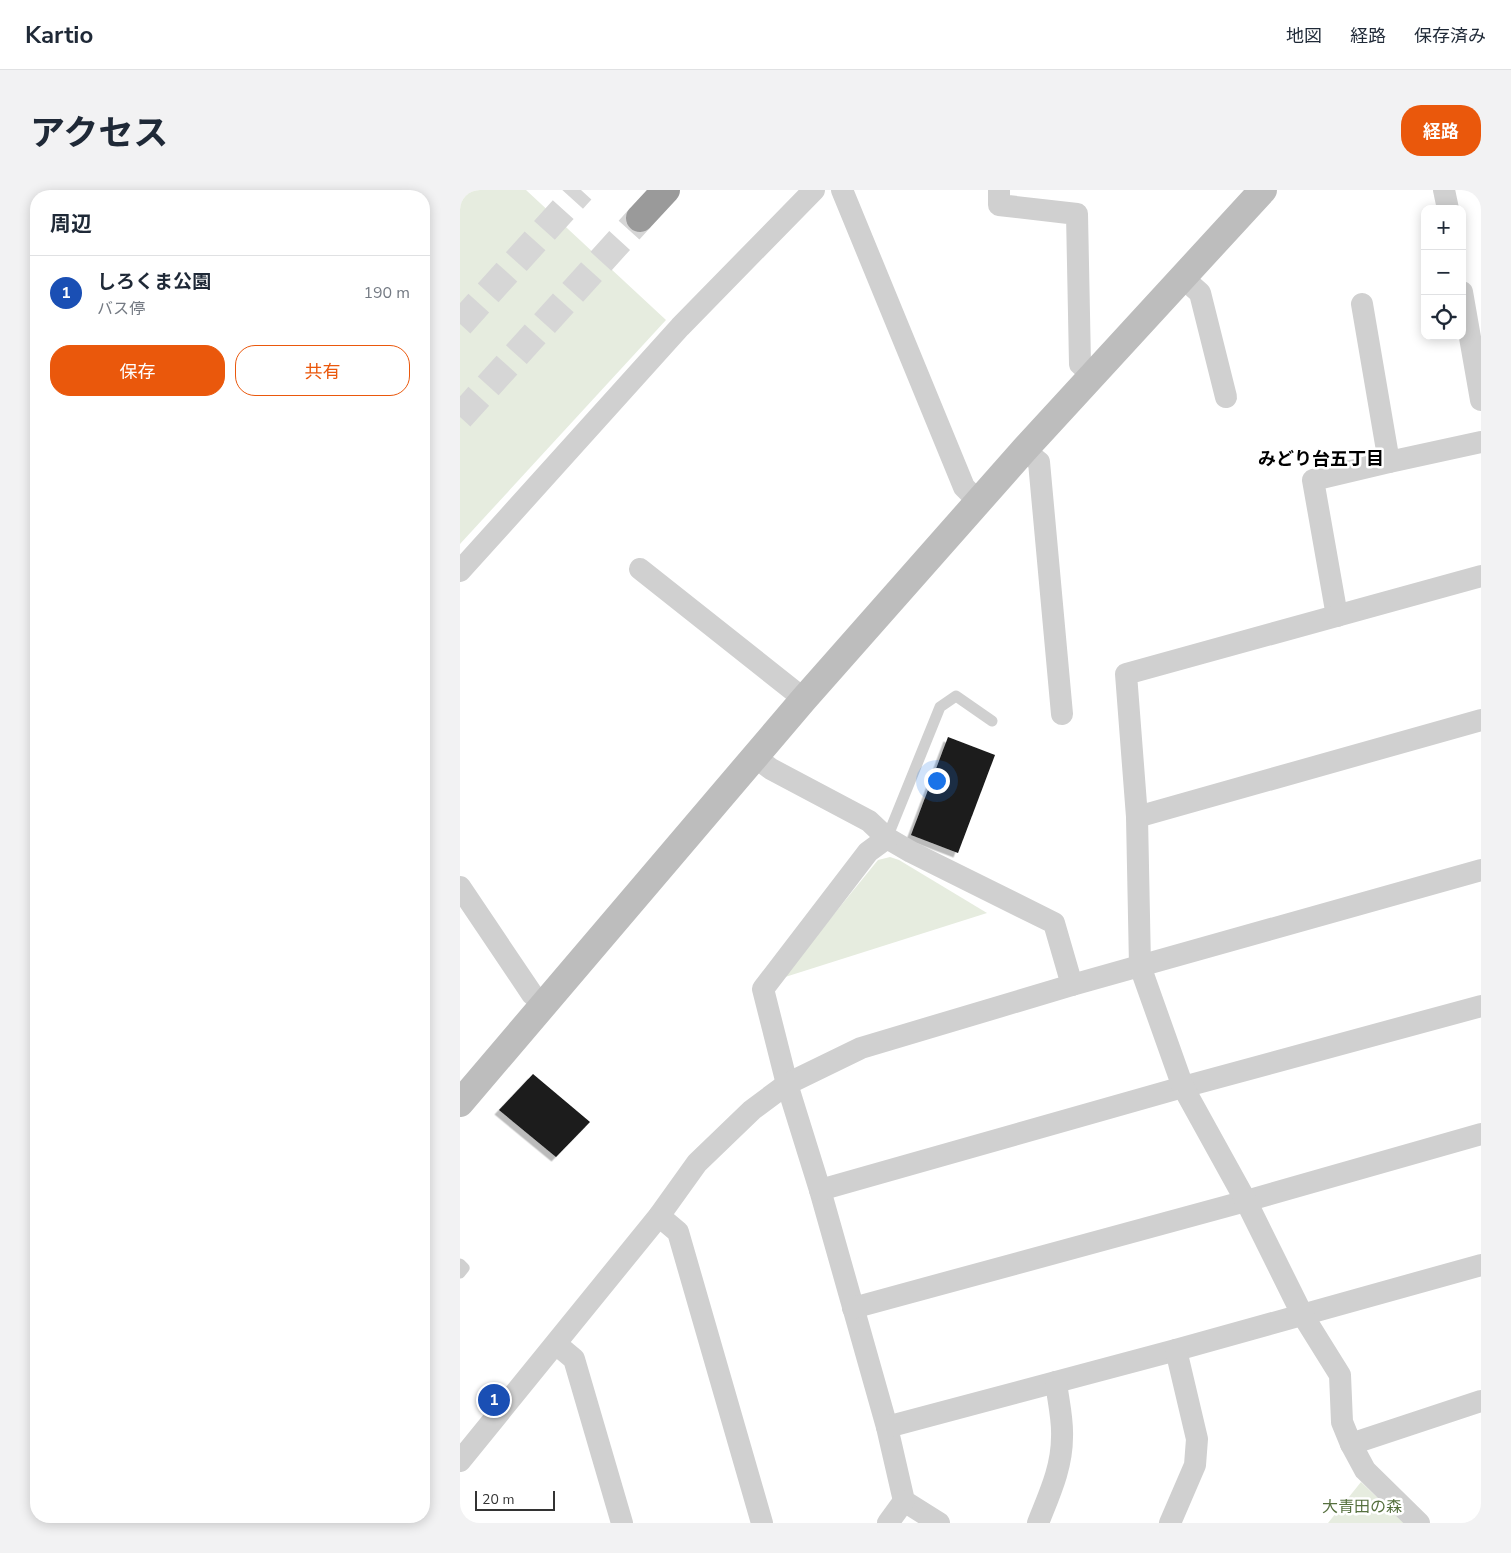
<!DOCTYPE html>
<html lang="ja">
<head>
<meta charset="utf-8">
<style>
  body { margin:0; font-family:"Nunito Sans","Noto Sans JP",sans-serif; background:#f2f2f3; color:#1f2937 }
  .controls { position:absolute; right:15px; top:15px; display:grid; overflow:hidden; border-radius:10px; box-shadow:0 2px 12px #0003 }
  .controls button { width:45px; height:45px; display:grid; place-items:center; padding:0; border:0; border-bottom:1px solid #e0e1e3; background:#fff; color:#1f2937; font:25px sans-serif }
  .scale { position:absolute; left:15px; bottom:12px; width:80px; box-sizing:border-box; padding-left:5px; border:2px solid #333; border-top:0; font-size:14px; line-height:18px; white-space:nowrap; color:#333; -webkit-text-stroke:4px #fff; paint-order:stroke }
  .you { position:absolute; left:476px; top:590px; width:18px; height:18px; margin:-12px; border:4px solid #fff; border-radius:50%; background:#1a73e8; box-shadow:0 0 0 8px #1a73e833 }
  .badge { display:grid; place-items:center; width:32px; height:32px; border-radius:50%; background:#ea580c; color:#fff; font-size:16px; font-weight:700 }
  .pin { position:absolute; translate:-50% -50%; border:2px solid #fff; box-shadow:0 1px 5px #0006 }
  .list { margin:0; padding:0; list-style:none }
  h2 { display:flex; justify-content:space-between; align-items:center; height:65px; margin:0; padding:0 20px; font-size:21px }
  h2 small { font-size:16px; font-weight:400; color:#747a83 }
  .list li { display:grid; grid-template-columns:32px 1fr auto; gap:15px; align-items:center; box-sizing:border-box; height:75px; padding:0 20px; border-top:1px solid #e0e1e3 }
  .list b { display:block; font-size:19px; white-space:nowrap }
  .list p { margin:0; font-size:16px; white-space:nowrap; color:#747a83 }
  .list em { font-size:16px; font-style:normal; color:#747a83 }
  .actions { display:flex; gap:10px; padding:15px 20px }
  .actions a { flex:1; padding:11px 0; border:1px solid #ea580c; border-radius:20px; text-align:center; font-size:18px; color:#ea580c }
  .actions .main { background:#ea580c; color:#fff }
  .icon { flex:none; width:28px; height:28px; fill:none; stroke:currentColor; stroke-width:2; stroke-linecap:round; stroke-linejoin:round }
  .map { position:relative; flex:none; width:1021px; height:1333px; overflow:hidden; border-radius:20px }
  header { display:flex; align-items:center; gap:30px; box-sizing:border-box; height:70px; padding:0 25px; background:#fff; border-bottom:1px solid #e0e1e3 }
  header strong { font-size:24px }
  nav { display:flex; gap:28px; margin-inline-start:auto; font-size:18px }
  .intro { display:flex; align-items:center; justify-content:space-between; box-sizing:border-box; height:120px; padding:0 30px }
  h1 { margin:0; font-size:35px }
  .button { padding:12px 22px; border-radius:20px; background:#ea580c; color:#fff; font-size:18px; font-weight:700 }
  main { display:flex; gap:30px; padding:0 30px }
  aside { flex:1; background:#fff; border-radius:20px; box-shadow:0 2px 12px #0003 }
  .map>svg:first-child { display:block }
  .green { fill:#e6ecdf }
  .building { fill:#1a1a1a; filter:url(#shadow) }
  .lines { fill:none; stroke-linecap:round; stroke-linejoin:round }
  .highway-tunnel { stroke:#d6d6d6; stroke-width:28; stroke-dasharray:28 14; stroke-linecap:butt }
  .lane { stroke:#d0d0d0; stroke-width:11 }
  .street { stroke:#d0d0d0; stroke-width:22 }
  .secondary { stroke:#bdbdbd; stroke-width:28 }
  .highway { stroke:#9a9a9a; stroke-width:28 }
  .labels { text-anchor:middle; stroke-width:5; stroke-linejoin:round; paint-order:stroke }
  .park-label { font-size:16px; fill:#56703f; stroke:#fff }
  .neighbourhood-label { font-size:18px; font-weight:bold; fill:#000; stroke:#fff }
</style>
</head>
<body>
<header>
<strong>Kartio</strong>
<nav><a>地図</a><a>経路</a><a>保存済み</a></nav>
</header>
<div class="intro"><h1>アクセス</h1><a class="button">経路</a></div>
<main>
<aside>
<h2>周辺<small></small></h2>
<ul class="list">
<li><span class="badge" style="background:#1a4fb4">1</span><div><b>しろくま公園</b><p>バス停</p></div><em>190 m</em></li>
</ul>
<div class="actions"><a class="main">保存</a><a>共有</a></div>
</aside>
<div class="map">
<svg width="1021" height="1333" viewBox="0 0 1021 1333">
  <defs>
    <filter id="shadow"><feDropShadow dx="-4.5" dy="4.5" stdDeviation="0" flood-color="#0004"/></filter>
  </defs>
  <rect width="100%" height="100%" fill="#fff"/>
  <g class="green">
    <path d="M0,0h66l140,130 -206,224z"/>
    <path d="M430,667l9,3 88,53 -205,65 96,-118z"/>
    <path d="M901,1292l43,41h-76z"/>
  </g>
  <g class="building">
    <path d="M488,547l47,18 -37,98 -47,-18z"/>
    <path d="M73,884l57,48 -34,35 -57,-47z"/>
  </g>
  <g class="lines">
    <g class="highway-tunnel">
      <path d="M0,134l121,-134"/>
      <path d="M0,227l180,-199"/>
    </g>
    <g class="lane">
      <path d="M427,648l53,-131 16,-11 36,25"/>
      <path d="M0,1074l4,4 -4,5"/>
    </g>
    <g class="street">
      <path d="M382,0l122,297 15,15"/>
      <path d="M539,0v15l78,9 3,150 13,12"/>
      <path d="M984,0l4,19"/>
      <path d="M723,88l17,15 26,104"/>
      <path d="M1002,102l19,108"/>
      <path d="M902,114l27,158"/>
      <path d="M564,260l15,12 23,252"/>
      <path d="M180,379l164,130"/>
      <path d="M0,381l220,-244 134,-137"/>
      <path d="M877,426l-24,-136 76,-18 92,-20"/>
      <path d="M295,567l16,12 98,52 18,17 24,14 143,71 18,62"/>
      <path d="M677,627l344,-97"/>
      <path d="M427,648l-19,14 -105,137 24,95 33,106 67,237 17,74 35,22"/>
      <path d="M0,697l72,107 12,10"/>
      <path d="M360,1000l363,-103 298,-81"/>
      <path d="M199,1026l19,16 84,291"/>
      <path d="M393,1118l393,-107 235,-67"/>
      <path d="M96,1154l18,15 48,164"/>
      <path d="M427,1237l289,-77 305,-85"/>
      <path d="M891,1254l130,-43"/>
      <path d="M0,1271l199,-245 38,-53 55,-53 35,-26 74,-36 211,-63 409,-115"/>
      <path d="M428,1333l16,-22"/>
      <path d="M578,1333c11,-28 24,-55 24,-86 1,-18 -4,-37 -6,-55"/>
      <path d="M710,1333l25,-58 2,-26 -21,-89"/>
      <path d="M959,1333l-54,-53 -14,-26 -9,-22 -2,-47 -38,-61 -56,-113 -63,-114 -43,-121 -3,-149 -11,-143 355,-98"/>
    </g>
    <path class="secondary" d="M0,913l344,-404 220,-249 239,-260"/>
    <path class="highway" d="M180,28l26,-28"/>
  </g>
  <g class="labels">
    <g class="park-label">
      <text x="902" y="1322">大青田の森</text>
    </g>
    <g class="neighbourhood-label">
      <text x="861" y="275">みどり台五丁目</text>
    </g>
  </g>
</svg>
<div class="controls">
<button>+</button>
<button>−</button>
<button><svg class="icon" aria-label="locate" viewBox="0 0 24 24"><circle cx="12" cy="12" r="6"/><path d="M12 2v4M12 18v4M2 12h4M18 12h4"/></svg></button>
</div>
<div class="scale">20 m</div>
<div class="you"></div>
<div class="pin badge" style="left:34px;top:1210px;background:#1a4fb4">1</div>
</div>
</main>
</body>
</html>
